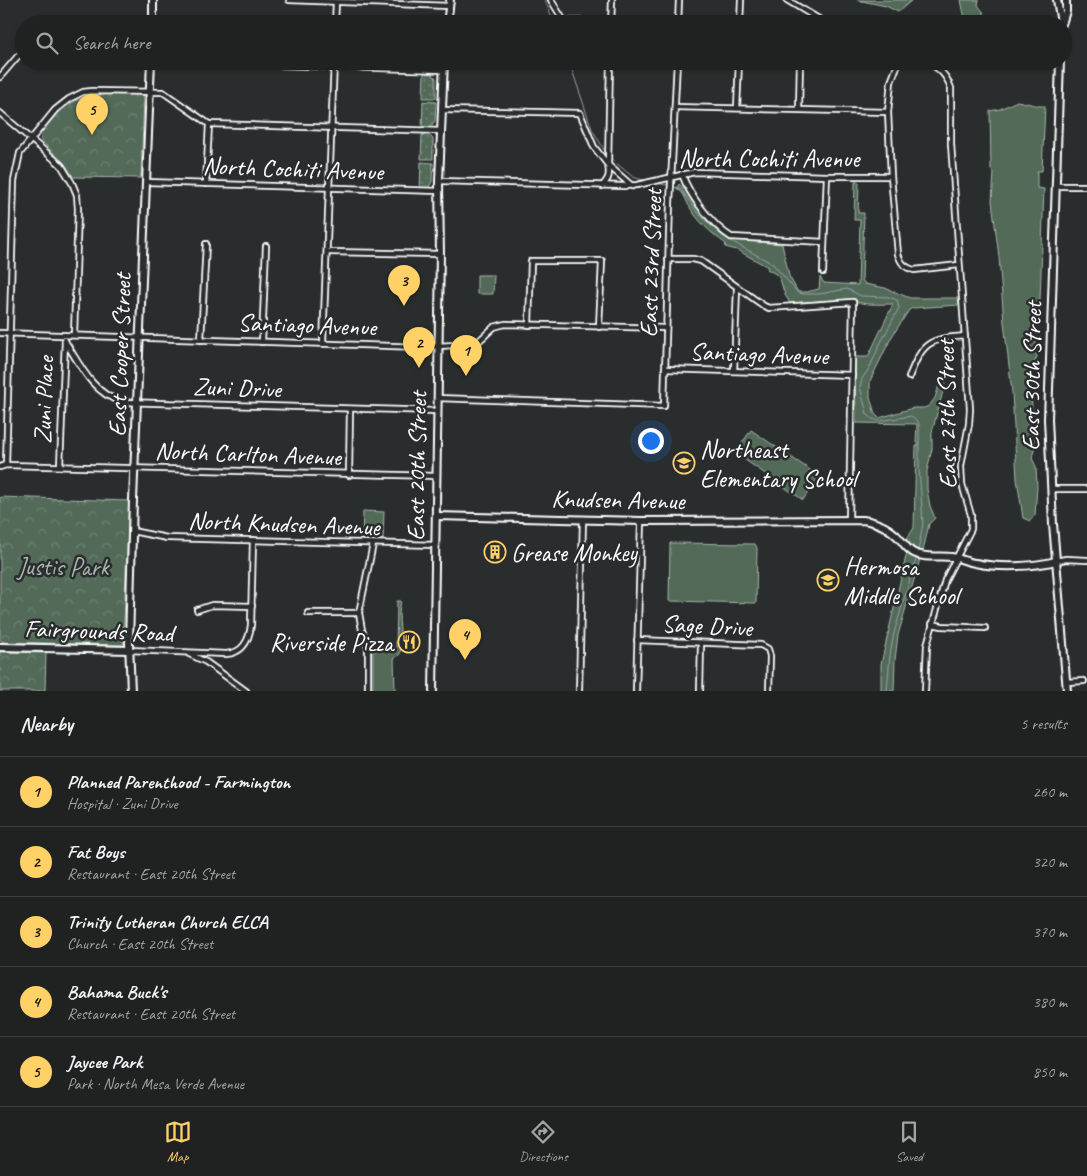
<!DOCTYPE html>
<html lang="en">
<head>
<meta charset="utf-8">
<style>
  body { margin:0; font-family:Caveat,sans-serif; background:#282a2a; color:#f1f3f6 }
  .you { position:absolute; left:650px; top:440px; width:18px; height:18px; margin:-12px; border:4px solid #fff; border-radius:50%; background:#1a73e8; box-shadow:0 0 0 8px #1a73e833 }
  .badge { display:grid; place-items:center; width:32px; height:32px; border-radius:50%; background:#ffd166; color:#111; font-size:16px; font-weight:700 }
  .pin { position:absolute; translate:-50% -41px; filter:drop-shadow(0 1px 2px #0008) }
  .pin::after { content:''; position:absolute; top:26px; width:18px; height:15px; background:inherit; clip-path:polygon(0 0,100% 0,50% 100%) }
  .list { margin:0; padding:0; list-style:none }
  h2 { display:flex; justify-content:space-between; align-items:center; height:65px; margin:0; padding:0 20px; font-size:21px }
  h2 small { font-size:16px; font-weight:400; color:#a2a4a5 }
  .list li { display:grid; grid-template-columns:32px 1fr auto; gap:15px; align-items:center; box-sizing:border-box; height:70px; padding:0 20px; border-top:1px solid #3d3f40 }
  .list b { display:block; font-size:19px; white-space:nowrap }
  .list p { margin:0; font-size:16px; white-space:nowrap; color:#a2a4a5 }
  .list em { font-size:16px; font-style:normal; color:#a2a4a5 }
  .icon { flex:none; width:28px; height:28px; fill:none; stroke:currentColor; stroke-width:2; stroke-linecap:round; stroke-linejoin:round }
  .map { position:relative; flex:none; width:1087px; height:691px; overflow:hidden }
  .search { position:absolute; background:#202222; box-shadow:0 1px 4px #0004; left:15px; right:15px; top:15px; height:55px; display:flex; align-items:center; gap:12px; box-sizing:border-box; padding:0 18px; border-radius:28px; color:#a2a4a5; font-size:19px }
  .sheet { height:415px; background:#202222 }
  nav { display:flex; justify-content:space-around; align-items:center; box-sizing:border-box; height:70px; border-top:1px solid #3d3f40; background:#202222; font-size:14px; color:#a2a4a5 }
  nav a { display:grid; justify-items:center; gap:2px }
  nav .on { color:#ffd166 }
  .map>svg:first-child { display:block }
  .grass { fill:#526b58; stroke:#a8b5ac }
  .park { fill:url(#park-crowns); stroke:#a8b5ac }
  .garden { fill:url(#garden-dots); stroke:#a8b5ac }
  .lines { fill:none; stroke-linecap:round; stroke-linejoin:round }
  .stream { stroke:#95a1aa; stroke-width:1 }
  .street-casing { stroke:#fff; stroke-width:8 }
  .secondary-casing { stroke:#fff; stroke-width:10 }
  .street { stroke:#2a2d2e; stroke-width:4.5 }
  .secondary { stroke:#2a2d2e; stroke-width:6 }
  .labels { text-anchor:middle; stroke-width:5; stroke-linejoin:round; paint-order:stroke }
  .street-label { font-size:25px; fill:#fff; stroke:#2a2d2e }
  .poi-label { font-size:25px; fill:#fff; stroke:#2a2d2e; text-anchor:start }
  .park-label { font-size:25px; fill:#a8b5ac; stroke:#2a2d2e }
</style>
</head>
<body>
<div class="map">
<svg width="1087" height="691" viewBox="0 0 1087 691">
  <defs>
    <pattern id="park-crowns" width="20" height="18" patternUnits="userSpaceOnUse" patternTransform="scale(1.25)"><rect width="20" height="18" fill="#526b58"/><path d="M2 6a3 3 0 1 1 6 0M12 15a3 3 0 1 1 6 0" fill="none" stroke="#6c8171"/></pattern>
    <pattern id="garden-dots" width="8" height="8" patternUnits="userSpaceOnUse" patternTransform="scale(1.25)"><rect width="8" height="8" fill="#526b58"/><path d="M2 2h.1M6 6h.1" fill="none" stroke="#6c8171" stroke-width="1.8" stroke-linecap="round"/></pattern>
  </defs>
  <rect width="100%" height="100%" fill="#2a2d2e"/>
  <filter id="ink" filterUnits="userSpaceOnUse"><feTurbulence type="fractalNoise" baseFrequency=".02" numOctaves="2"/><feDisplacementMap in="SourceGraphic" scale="10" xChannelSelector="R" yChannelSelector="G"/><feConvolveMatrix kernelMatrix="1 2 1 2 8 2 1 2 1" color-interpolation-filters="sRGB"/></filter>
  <g filter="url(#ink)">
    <g class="grass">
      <path d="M857,0h55l-14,12 -12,-6z"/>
      <path d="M961,0h18l-1,5 6,8 -1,11h-17z"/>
      <path d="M1017,101c7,1 23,6 28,5l-3,65h-5v17l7,1 -4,111 -4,10 -5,6 1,3h3l2,38 -5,12 -1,18 1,23 3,6v30l-3,12 4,9 1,20 -2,28 -5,6 -7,-3 -6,-39 -5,-87 -8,-70 -5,-65 -7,-56 2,-28 -3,-3 -1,-59 10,-2z"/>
      <path d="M855,182h4l-1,31h6l-2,67 3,4 20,4 25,10h48l1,7 -46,3 -4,2 -18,28 -21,43v16l5,17 4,4 34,-10h11l5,-2 6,-8 7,-22 4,4 -14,52v17l-5,22v18l3,17 5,12 -6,6 -6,27 -7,-2 -10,-9 8,-12 2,-82h2v-4h-2l1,-18 -61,-1 -1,-66h13l25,-53c-15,0 -30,2 -43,-5l-60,4 -5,-8 -6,-19 -12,-7 1,-2 -31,-17 -12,-3 1,-3c-15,-11 -29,-23 -38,-40 -3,-6 -5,-13 -11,-15l2,-5 11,10 6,13 29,29 5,4 52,4 7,32 9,16h9l12,-3 1,-12 4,6 34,2 2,-65h-6z"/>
      <path d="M477,275h17l-1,19h-16z"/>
      <path d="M751,430l68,46 -16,24 -68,-47z"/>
      <path d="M363,511l21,1 -1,28 -21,-1z"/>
      <path d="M670,543l85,1 2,4 -1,55 -87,-2z"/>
      <path d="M907,552l13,7 -22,76 -3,25 -1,31h-13v-27z"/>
      <path d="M397,601h4c-5,17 2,35 -1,53l-6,5 1,32h-22v-40l23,-2z"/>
    </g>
    <g class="park">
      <path d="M103,93l41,2 -3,83 -68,-1 -7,-12 -25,-24 -1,-7c17,-22 34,-39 63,-41z"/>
      <path d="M0,497l129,4 -6,144 -119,-3 -4,-2z"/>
      <path d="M0,652l46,1 -1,38h-45z"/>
    </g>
    <g class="garden">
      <path d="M424,73l8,1 4,4v20h-13z"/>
      <path d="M423,101l13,1 -1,19 -5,6h-8z"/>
      <path d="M422,135h7l4,4v20h-12z"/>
      <path d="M421,162l12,1 -1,19 -4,6h-8z"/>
    </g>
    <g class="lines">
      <g class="stream">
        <path d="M545,0l9,24"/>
        <path d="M569,61l23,68 14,24"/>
        <path d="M610,158l23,19 13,4"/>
        <path d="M655,183l13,2"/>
        <path d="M672,186l9,3 16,23 25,24 51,28 25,29 6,1h15l28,-5 14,7 28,1 8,3 2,8 -19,36 -10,23 -8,12 -2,8 7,27 5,5 8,2 31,-5 3,2 5,5v44l4,56 -5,29"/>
        <path d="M887,691l3,-36 4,-22 23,-77"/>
      </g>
      <g class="street-casing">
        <g id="street">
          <path d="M289,0l160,6"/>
          <path d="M551,0l13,21 47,1"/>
          <path d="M787,0l40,24"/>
          <path d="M335,24l1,-22"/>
          <path d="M611,24l1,-24"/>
          <path d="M678,24l1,-24"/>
          <path d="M740,24l1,-24"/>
          <path d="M810,24l3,-8"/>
          <path d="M932,24l1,-3"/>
          <path d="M212,61l5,2 227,7"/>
          <path d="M899,61l-8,21 -3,30 3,64 7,78c3,9 6,13 16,16l45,-5"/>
          <path d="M0,77l18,-21 6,-4"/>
          <path d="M675,107l213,5"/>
          <path d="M737,108l2,-47"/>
          <path d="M799,109l1,-48"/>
          <path d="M442,110l138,3 14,34 14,18 24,21"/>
          <path d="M0,113l61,52 11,18 5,12 1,14 -4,126"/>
          <path d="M682,174c7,21 30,51 49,63l93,5"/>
          <path d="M439,181l185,5 13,-1 58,-13 132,4h64"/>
          <path d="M146,182l293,9"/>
          <path d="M206,184l3,-60"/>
          <path d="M602,186c7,-7 8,-11 6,-21l2,-104"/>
          <path d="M1055,186h32"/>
          <path d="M328,252l112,2"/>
          <path d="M668,259h25l8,2 63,45 5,2 84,-6 -4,218"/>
          <path d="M823,272l4,-96"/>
          <path d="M529,325l2,-64h71l-3,66"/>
          <path d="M0,333l421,14 51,-3 8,-4 14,-13 11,-3 161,4"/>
          <path d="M201,340l5,-96"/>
          <path d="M65,341c15,24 28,53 57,61l315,9"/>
          <path d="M262,342l4,-96"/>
          <path d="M323,343l11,-282"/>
          <path d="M665,369l187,6"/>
          <path d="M734,371l3,-83"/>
          <path d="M909,377c14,-35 19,-38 56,-41"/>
          <path d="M437,398l227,8 6,-203 7,-142"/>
          <path d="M6,465l8,-284 6,-28 35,-43 14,-11 14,-7 9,-1 71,1 46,32 232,7"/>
          <path d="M60,466l5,-126"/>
          <path d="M0,467l6,-2 430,11"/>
          <path d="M349,475l1,-66"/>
          <path d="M1051,489h36"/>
          <path d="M132,531l35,7 269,7"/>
          <path d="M1056,561l10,-2 21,1"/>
          <path d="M197,610l15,-5 40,1"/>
          <path d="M308,613h51"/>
          <path d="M932,624l10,2 43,2"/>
          <path d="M637,640l124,5 7,4 2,7 -1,35"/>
          <path d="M129,650l97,4c17,-1 23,-13 25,-29l2,-85"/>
          <path d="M189,654l17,8 40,29"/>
          <path d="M1066,682l18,-1"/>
          <path d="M368,691v-44l-6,-17 -3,-17 14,-69"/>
          <path d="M579,691l4,-172"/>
          <path d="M636,691l5,-170"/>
          <path d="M700,691l1,-47"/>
          <path d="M925,691l2,-46 18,-65 26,-51v-14l-9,-31 -1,-18 8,-42 1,-15 -19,-265v-56c-5,-14 -13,-21 -26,-27"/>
        </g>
      </g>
      <g class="secondary-casing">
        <g id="secondary">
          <path d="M1057,0l4,23"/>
          <path d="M153,24v-24"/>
          <path d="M447,24l3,-24"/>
          <path d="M1062,24l4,-13v-11"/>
          <path d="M1060,61l-12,358 5,105 14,167"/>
          <path d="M436,516l205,5 222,-1c15,2 27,8 37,19 4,5 8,11 14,14 11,6 26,2 38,4 8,1 15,5 23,6 24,5 57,4 81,-2"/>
          <path d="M0,647l129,3"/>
          <path d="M131,691l-2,-48 4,-143 18,-439"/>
          <path d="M433,691l7,-437 -1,-73 5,-120"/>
        </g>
      </g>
      <use href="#street" class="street"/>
      <use href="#secondary" class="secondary"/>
    </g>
  </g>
  <defs>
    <g id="school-ring" transform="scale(1.125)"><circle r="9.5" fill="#2a2d2e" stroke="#ffd166" stroke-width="1.5"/><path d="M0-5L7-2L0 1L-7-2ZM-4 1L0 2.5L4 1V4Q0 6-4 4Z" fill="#ffd166"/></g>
    <g id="building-ring" transform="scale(1.125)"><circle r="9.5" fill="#2a2d2e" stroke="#ffd166" stroke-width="1.5"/><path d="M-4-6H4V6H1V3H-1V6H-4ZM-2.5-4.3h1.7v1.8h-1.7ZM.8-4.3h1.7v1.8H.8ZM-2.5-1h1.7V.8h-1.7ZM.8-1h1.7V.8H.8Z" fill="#ffd166"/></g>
    <g id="restaurant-ring" transform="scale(1.125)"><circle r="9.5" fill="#2a2d2e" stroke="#ffd166" stroke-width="1.5"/><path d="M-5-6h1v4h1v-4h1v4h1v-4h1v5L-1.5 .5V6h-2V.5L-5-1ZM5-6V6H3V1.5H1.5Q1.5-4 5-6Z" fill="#ffd166"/></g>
  </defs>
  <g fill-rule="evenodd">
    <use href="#school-ring" x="684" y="463"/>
    <use href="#building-ring" x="495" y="552"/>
    <use href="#school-ring" x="828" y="580"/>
    <use href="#restaurant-ring" x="409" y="642"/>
  </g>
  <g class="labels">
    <g class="street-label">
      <text x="769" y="167">North Cochiti Avenue</text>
      <text transform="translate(293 168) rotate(2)" y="9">North Cochiti Avenue</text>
      <text transform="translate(650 263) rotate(-88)" y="9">East 23rd Street</text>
      <text transform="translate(307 324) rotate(2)" y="9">Santiago Avenue</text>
      <text transform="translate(759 353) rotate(2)" y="9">Santiago Avenue</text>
      <text transform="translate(119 355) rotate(-88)" y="9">East Cooper Street</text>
      <text transform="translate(1031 376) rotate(-89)" y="9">East 30th Street</text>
      <text transform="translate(237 387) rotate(2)" y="9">Zuni Drive</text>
      <text transform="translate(43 400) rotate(-88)" y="9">Zuni Place</text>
      <text transform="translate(946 414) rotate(-91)" y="9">East 27th Street</text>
      <text transform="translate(248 453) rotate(2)" y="9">North Carlton Avenue</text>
      <text transform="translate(416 466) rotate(-89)" y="9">East 20th Street</text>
      <text transform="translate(618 499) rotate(1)" y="9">Knudsen Avenue</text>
      <text transform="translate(284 523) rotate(2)" y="9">North Knudsen Avenue</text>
      <text transform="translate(707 625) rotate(3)" y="9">Sage Drive</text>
      <text transform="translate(99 630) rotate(2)" y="9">Fairgrounds Road</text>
    </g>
    <g class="poi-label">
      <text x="700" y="458">Northeast<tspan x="700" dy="29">Elementary School</tspan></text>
      <text x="511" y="561">Grease Monkey</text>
      <text x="844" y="575">Hermosa<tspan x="844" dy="29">Middle School</tspan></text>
      <text x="393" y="651" text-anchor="end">Riverside Pizza</text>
    </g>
    <g class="park-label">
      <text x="63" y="575">Justis Park</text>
    </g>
  </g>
</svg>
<div class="you"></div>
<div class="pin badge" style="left:466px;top:376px">1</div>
<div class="pin badge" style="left:419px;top:368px">2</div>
<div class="pin badge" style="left:404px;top:306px">3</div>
<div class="pin badge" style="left:465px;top:660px">4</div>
<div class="pin badge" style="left:92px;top:135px">5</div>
<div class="search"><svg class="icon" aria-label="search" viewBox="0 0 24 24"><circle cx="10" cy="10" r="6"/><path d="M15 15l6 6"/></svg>Search here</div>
</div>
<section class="sheet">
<h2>Nearby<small>5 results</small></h2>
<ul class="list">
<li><span class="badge">1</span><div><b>Planned Parenthood - Farmington</b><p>Hospital · Zuni Drive</p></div><em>260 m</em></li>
<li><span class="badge">2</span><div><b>Fat Boys</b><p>Restaurant · East 20th Street</p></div><em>320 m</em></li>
<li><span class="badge">3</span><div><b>Trinity Lutheran Church ELCA</b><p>Church · East 20th Street</p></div><em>370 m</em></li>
<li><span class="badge">4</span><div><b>Bahama Buck's</b><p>Restaurant · East 20th Street</p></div><em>380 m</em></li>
<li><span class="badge">5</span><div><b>Jaycee Park</b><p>Park · North Mesa Verde Avenue</p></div><em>850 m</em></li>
</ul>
</section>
<nav>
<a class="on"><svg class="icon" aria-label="map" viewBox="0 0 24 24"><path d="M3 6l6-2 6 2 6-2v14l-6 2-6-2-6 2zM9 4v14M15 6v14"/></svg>Map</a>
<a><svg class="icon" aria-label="directions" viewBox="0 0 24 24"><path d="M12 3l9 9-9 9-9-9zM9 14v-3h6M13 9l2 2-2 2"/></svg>Directions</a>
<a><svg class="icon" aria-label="saved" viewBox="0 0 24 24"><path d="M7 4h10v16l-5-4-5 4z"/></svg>Saved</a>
</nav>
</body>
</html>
